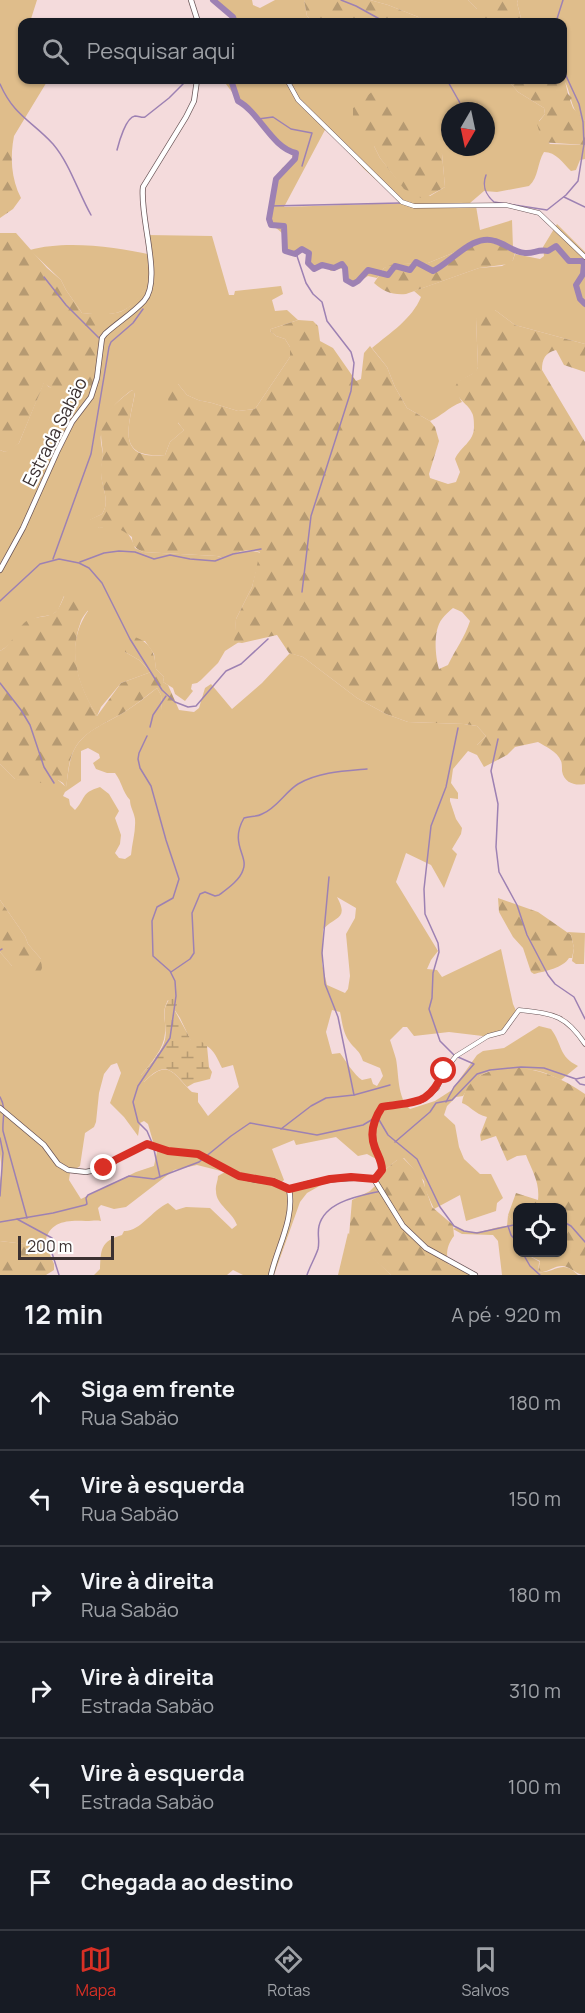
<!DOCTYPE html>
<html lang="pt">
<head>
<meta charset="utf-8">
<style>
  body { margin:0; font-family:Manrope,sans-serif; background:#242831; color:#f1f3f6 }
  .controls { position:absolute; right:18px; bottom:18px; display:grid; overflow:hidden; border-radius:12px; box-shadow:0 2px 4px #0004 }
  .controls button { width:54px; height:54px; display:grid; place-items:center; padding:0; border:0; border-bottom:2px solid #363941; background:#171b24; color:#f1f3f6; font:30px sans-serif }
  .compass { position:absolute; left:441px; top:102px; width:54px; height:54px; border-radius:50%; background:#171b24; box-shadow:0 2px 4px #0004; rotate:189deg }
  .scale { position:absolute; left:18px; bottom:15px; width:96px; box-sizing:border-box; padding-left:6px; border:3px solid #3b3132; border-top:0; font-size:16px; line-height:21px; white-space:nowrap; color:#3b3132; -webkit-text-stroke:4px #fff; paint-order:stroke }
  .stop { position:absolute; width:18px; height:18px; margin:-14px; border:4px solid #d93025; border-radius:50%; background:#fff }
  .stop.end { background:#d93025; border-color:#fff; box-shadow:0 2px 6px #0008 }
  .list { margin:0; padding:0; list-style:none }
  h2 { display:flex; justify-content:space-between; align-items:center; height:78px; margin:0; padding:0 24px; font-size:26px }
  h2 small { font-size:20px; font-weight:400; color:#9ea1a6 }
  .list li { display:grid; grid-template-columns:39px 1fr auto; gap:18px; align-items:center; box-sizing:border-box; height:96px; padding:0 24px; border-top:2px solid #363941 }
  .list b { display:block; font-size:22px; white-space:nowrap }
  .list p { margin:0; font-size:20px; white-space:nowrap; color:#9ea1a6 }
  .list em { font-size:20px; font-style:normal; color:#9ea1a6 }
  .icon { flex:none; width:33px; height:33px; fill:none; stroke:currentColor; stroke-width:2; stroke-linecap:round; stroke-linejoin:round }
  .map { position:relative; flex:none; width:585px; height:1275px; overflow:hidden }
  .search { position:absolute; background:#171b24; box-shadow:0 2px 4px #0004; left:18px; right:18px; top:18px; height:66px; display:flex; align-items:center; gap:15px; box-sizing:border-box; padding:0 21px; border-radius:12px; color:#9ea1a6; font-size:22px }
  .sheet { height:654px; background:#171b24 }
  nav { display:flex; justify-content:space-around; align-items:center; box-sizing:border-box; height:84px; border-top:2px solid #363941; background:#171b24; font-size:16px; color:#9ea1a6 }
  nav a { display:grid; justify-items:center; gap:3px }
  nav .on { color:#d93025 }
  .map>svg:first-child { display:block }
  .grass { fill:#dfbd8b; fill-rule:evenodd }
  .forest { fill:url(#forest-firs); fill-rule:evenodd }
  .wetland { fill:url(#wetland-marsh) }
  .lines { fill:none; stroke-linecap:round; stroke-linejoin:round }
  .stream { stroke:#9d81b3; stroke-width:1.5 }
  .river { stroke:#9d81b3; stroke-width:6 }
  .minor-casing { stroke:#6b5658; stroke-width:5 }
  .tertiary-casing { stroke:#6b5658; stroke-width:6 }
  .minor { stroke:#fff; stroke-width:4 }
  .tertiary { stroke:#fff; stroke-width:4.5 }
  .route { stroke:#d93025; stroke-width:8 }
  .labels { text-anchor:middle; stroke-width:4.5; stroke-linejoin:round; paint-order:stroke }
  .street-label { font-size:18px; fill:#3b3132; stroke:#fff }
</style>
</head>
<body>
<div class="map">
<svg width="585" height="1275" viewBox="0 0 585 1275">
  <defs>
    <pattern id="forest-firs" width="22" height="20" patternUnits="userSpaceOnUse" patternTransform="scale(1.5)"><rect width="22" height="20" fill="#dfbd8b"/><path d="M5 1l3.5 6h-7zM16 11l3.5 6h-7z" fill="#b69a72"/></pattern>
    <pattern id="wetland-marsh" width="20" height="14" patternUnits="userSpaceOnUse" patternTransform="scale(1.5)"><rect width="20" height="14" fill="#dfbd8b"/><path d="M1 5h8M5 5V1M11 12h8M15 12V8" fill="none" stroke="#b69a72"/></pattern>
  </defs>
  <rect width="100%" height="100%" fill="#f4dbdc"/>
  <g class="grass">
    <path d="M0,0h37l-7,22h-8v58h26l-34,56h-14z"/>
    <path d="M213,0h39l1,5 7,3 15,-8h29l3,16 6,6h-80v-4z"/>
    <path d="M370,0h98l9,9v13h-46l-43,-17z"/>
    <path d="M518,0h67v121c-15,-10 -13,-26 -20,-39l-5,1 -3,-3h5v-58h-40l-5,-19z"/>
    <path d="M223,80h197l5,1 9,-1h74l10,12 26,16 1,6 -6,7 1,13 10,10 35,1v14l-5,1 -4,10 -5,1c-8,-8 -15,-19 -27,-19 -7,11 -5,25 -15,34l-32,6 -13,-1 -14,12 -1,2 7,1 4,24 32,-10 1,28 -18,-6h-15l-52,21 -25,1 -19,4 -7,10 -9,-2 -13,8h-5l-6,-5 -1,-11 -12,3 -6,-5 -14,3 -4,-6 -1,-12 -13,4 -9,-4c3,-14 -1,-21 -15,-26l-1,-3 3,-3 6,-38 5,-13 11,-7 -1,-6c-26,-22 -49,-47 -69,-75zM450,111h36v36h-36zM326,128l38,41 38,34 -118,4zM374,146l68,8 3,33 -15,9 -25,-7 -25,-31z"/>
    <path d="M557,224l28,28v92l-70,-19 -20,-15 -19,9 2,48 -2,5 -16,9 -1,16 3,5c-15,6 -20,14 -32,19l-23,-13 -12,-21 -8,-20 -15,-19c18,-15 40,-29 49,-51l-7,-6 65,-23 23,-2 11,-6 2,-6 25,5 4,-3 -1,-9z"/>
    <path d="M147,235l65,1 17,59h5l1,-4 46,-5 2,8 -11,6 3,11 12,-1 11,10 -27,9 -1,2 6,5 9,3 5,8v10l-35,52 -17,2 -26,-8 -14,-3 -11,-5 -9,-11v39l6,7 -14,12 -5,13c-50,4 -36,-28 -30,-62l-3,-3c-15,11 -30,25 -31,45 -1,6 1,12 2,19 0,6 -2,12 -2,18 0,14 10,29 1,42l-12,6 9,8c19,-5 30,1 36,20l8,4 74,4 6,2c12,-5 24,-10 38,-5l-9,34 -16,32 -1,23h4l-14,9 -7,12 -17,17 -4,3 -5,1 -1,5 2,2 -8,10 -10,-7 -2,-6 -10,-6 1,-5 -8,-8 -2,-15 -9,-13h-20v11l14,8 12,12 -30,11 -20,24 -4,9c-20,-32 -33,-70 -9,-105l-24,-15 -6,14 -6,5c-40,4 -26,22 -52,36v-201l5,2 14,-9 25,-61 5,5 5,1 57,-58 19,-14 15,-28c-16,28 -33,28 -63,25l-16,-23 -5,-10 -31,-30c36,-10 86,-3 122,5z"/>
    <path d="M290,653l13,4 54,41 29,16 22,8 56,2 13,2 9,10 -9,9v10l-9,-4 -15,18 -2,14 7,10v6l-8,-1v3l6,18 6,9 -1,6 -9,15 5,5 -13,34 -13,-23 -25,-12 -10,29 42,69 -7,9 -4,9 10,1 5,7 59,-28 12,55 4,9 -10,17 -6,5 -10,2 -42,-5 -35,4 -7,-9h-4l-13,13c2,6 4,12 6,19 3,15 1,39 14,50l25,-8 17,-11 25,-35 6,-4 21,-3 35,-22 12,3c12,16 7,27 27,37l-17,14c-21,-10 -22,-10 -44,-11 -29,-1 -38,3 -54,27l-7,1 -9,9 -3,9 11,10 4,22 5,12 16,15h11l12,24 -6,5 -1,8 -30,10 -6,-26 -26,14 -9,-20 -1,-8 -20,-23 -7,2 -11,9 -8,-9 -11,-6 -9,2 -22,-19 -40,8 -2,-5 -22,9 12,31 -2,2 7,3 34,-1 -16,9 -7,9 -26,73h-31l-10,-5 -6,5h-133l6,-6c1,-19 0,-28 22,-34l2,-4c16,1 28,-21 44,-28l8,7 10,-3 24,1 22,21 5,-4c-5,-14 -21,-20 -21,-34 -1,-5 2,-10 2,-15l7,-4 -28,-7 -23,5 -48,37 -12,2 -13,-4 -3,3 3,13c-5,-1 -9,0 -15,0 -19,-1 -37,0 -41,22l-12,2 -33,-4v-60l2,-11 -2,-16v-202l12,14 29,-7 -13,-15 -3,-8 -25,-36v-136l15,15 43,1 8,7c2,-12 3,-27 8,-37 11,-21 34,-27 52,-39 11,-7 21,-15 31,-23l4,7 1,15h17l15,2 5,-4 6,-20 6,-4 21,25 30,-26zM88,748l11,6 1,4 -7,5 3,6 11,4h8c7,9 7,18 15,27 0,7 4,12 5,19 1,12 -3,24 -4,36l-6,4 -6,-1 -4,-5 5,-9 1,-9 -6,-17 4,-7 -10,-17 -9,-7c-20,6 -14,12 -25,23l-5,-5 -1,-6 -6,-3 2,-4 16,-11v-30zM337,897l19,11 -1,10 -9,16 4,42 -2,13 -3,4 -18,-8 -5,-21 1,-35c13,-13 26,-10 14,-32zM168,1000l12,18 11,23c20,3 23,10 31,27l11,-3 6,22 -31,29 -10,-14v-9l-6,-1c-19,-18 -23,-35 -48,-10l-3,-7c10,-12 23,-26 24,-42 2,-13 -5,-17 3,-33zM332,1010l8,2c2,9 3,21 9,29 6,9 10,8 14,20l17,7 3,8 -6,10 -4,-2 -2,-6 -9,2c-8,-5 -16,-19 -22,-27l-8,1 -6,-22zM117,1063l4,10 -11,30 14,14 14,19 2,-13 4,-2 4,3 6,21 4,2 -4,19 -18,6 -55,27 -12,-19 1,-7 10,-7 5,-33 9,-6 2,-5 3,-29 5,-19 7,-9z"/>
    <path d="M567,932l18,1 -1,31h-8l-4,-3 2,-13 -3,-13z"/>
    <path d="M508,1215l9,12 1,25 6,1 16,9 -1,1 -1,9c18,2 23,-14 40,3h-76l-4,-34 -5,-6 -31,-1 -9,-5 4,-2c16,12 32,0 50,-1z"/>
    <path d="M348,1233l43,42h-53z"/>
  </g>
  <g class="forest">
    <path d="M304,0h66l18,5 43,17h-78l-7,-3 -12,3h-21l-6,-6z"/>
    <path d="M468,0h50l-1,3 5,19h-45v-13z"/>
    <path d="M508,80h49l3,3 5,-2 3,13 4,4 -2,2 3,8 12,13v24l-46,-3 -2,-5 3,-3 -3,-10 8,-10 -1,-6 -26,-16z"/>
    <path d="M375,89l67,65 3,33 -20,11h-4l-17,-9 -24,-31 -6,-12 -21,-23v-15z"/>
    <path d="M0,136h14c-4,20 -3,43 7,62l-8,11 -13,9z"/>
    <path d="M0,233h16l31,35 14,12 5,10 16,23c47,4 45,-2 72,-36 -3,7 -5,16 -9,22 -11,18 -31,28 -46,43l2,3 -9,50c-14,-1 -38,-2 -48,-12l-25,60 -7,6 -7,3 -5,-2z"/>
    <path d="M480,242h15l21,7 -3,11 -4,4 -30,4 -73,26c-14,1 -22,-2 -32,-11l10,-15 9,-4 35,-1z"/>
    <path d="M479,309l16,1 20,15 70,19v28l-21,-7 -8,-15c-11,3 -14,9 -14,20l43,72v342c-10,2 -21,-1 -23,-13 0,-3 0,-8 -1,-10 -4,-10 -15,-14 -23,-19l-23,5 -8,8 -23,12 -7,-12v-10l9,-9 -9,-10 -13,-2 -56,-2 -22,-8 -29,-16 -54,-41 -14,-4 -12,-18 -35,8 -8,-1 2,-23 16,-32 8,-35c-10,-3 -25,-2 -32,7l-11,-3 -74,-4c-8,-4 -11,-6 -11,-15 -12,-9 -19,-12 -33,-9l-9,-4 -1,-4 13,-6c9,-13 -1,-28 -1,-41 -1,-7 2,-13 2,-19 -1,-12 -4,-22 0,-33 4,-12 19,-23 29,-31l3,2c-6,35 -20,68 30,63l5,-13 14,-12c-10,-11 -27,-38 -6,-46l9,11 11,5 14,3 26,8 17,-2 35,-52v-10l-5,-8 -9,-3 -6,-5 1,-2 27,-9 15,1 5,5 2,15 13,7 23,33 5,-2 3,-26 6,-7 17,21 8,20 12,21 23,13 5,6 4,14 -10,33 1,4 18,6 8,-2 4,-10 -5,-13c5,-12 19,-17 19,-32 0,-3 0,-11 -2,-14 -3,-9 -21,-17 -16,-28 5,-9 18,-8 22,-18l-2,-48zM453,608l9,4 8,9c-5,16 -15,29 -22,44l-9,4c-4,-13 -6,-39 3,-50 3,-4 7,-8 11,-11z"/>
    <path d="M68,588c10,0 16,10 23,17 -3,6 -8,11 -10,16 -13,34 -2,65 16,95l24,-33 30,-11 -12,-12 -14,-8v-12l3,-5c20,5 27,14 28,34l8,8 -1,5 5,3 11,25h-17l-1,-15 -4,-7c-11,8 -20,16 -31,23 -18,12 -42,19 -52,39 -6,11 -6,26 -8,38l-3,-5 -5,-3 -9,4 -34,-5 -15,-15v-113c12,-6 15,-19 24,-28 10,-9 27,-3 34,-14 4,-6 6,-14 10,-21z"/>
    <path d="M498,898l40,14 33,23 3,13 -2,10h-3c-6,10 -24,13 -35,16l-3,-2 -8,-24 -10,-11 -14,-25z"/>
    <path d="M0,900l25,36 3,8 13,15 1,9 -3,7 -5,2 -22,-11 -12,-14z"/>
    <path d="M500,1068c32,-3 59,8 85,26v181c-9,0 -13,-8 -23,-9 -9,0 -14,7 -24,6l2,-11 -16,-8 38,-1v-44h-44l-1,19 -9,-12 8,-22 22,7c2,-18 -6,-29 -12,-45l-9,1 -10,5 -11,-25 -15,5 -1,-6 7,-18c-14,-4 -15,-10 -25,-14 3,-21 19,-30 38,-35z"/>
    <path d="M399,1154l22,22 11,31 21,18 1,11c-7,9 -8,16 -6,28l29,11h-86l-42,-39 3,-36 18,-9 8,-8 8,-14 11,-9z"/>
    <path d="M0,1241l33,4 12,-2 9,21v6l-8,5h-46z"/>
  </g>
  <path class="wetland" d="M172,997l5,7 -2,7 16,29 11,2 5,4 2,21 3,5 -2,7 -16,4 -7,4c-16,-19 -23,-26 -43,-5l-3,-1v-6c8,-9 18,-20 23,-32 6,-16 -7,-33 8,-46z"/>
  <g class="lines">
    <g class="stream">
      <path d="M341,0l15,6 29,16"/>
      <path d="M556,22l7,-22"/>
      <path d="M447,80l13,23"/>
      <path d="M0,84c14,32 32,37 53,60 17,20 25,48 38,71"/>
      <path d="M258,119l15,-2 18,12 21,4 -10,33"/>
      <path d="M117,150c2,-8 9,-33 18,-34 4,0 7,2 10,1l24,-19 18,-18"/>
      <path d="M486,175c-4,11 -1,19 8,27l53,8 19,-15 12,-14 6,-37 -1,-22 -4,-18 -17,-37"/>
      <path d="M564,197l21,10"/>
      <path d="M270,206l130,-3"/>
      <path d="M296,253l10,30 7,11 9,8 5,19 24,31 3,11 -3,28 -40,125 -9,76"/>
      <path d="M44,277l22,28 33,33"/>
      <path d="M53,559l38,-105 18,-107 2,-5 22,-19 10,-14"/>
      <path d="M80,562l24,-9 15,-2 16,1 19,7 16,-4 20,4 25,2 18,-7 28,-5"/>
      <path d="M0,601l40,-37 19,-5 20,4 10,5 13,15 28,56 32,51 13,12 13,5 8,-1 30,-35 15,-7 27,-25"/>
      <path d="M0,683l21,27 9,15 14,42 10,16"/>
      <path d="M150,727l3,-12 13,-19"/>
      <path d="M147,736l-8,17 -1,6 2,9 11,18 15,54 13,39 -6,19 -16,9 -5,14 1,35 17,15 5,10 1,15 -6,42 -32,48 -5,16 5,20 9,9 6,14 7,32"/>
      <path d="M498,739l-7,32 7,33 -2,43 3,25 18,33 10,30 21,40 7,9 19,13 11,22"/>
      <path d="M329,877l-7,76 3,31 13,33 16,78"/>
      <path d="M0,950l2,-1"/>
      <path d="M171,972l19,-13 4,-6 -2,-40 8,-19 5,-2 10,4 4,-1c8,-6 21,-15 24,-25 6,-14 -14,-26 1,-52 6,-2 13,-1 18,-4 15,-6 23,-22 36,-30 21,-12 46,-13 69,-15"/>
      <path d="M454,1055l-14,-14 -11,-32 3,-11 1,-25 6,-21 -1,-9 -13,-29 -1,-25 7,-63 15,-39 12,-59"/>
      <path d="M576,1080l4,4 5,1"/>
      <path d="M0,1097c7,12 2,22 3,34l24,87"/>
      <path d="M446,1102l8,-15 20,-23 -16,-7"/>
      <path d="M378,1118l10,17 29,24 23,48 14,19 10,5 13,2 41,-9"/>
      <path d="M281,1129l30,-23 15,-8 28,-3 36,-10"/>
      <path d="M0,1138l3,15 -3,43"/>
      <path d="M395,1142l35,-30 6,-9 16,-3 25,-26 13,-4 31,-3 23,1 32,11 9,-2"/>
      <path d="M17,1219l35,19 2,11 -2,4 7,22"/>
      <path d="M562,1221l9,5 14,16"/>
      <path d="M0,1222l53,-9 32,-8 2,-1 -1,-6 2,-3 41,-19 25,3 45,-17 32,-26 19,-13 67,12 46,-10 10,-6"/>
      <path d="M508,1226l3,9 7,8"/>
      <path d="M522,1252l8,14 10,9"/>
      <path d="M307,1275c3,-9 8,-17 11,-26 2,-8 -1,-15 1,-23 6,-25 41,-30 62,-35"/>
    </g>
    <g class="river">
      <path d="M213,0l20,17 2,5"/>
      <path d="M231,80l7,21c21,11 34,47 58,52l-1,6 -19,20 -7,40 2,6 13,1 1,25 10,3 7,-5 7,4 -1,10 6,6 8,-4 12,3 8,-4 3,4 1,12 7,4 5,-3 10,-11 20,5 7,-9 15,4 6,-8 17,9c19,-9 40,-38 62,-30 11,3 18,11 30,12 9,1 12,-4 23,-2l8,-5 13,15h13l2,3 -1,10 -7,11 4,14 5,5"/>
    </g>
    <g class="minor-casing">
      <g id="minor">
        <path d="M197,21l8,1"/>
        <path d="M287,80l11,20 104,102 12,4 92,-1 33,8 46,44"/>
        <path d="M374,1179l9,-9c-1,-9 -5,-14 -8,-22 -6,-14 -1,-29 7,-41l41,-7 14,-12 7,-17 12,-15 32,-20 15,-4 16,-22c34,4 46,4 66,34"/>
      </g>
    </g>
    <g class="tertiary-casing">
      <g id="tertiary">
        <path d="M191,0l7,22"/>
        <path d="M0,570l23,-42 34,-76 15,-30 19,-25 6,-19 5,-40 3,-4c12,-11 28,-21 39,-33 19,-21 -5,-84 -1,-114l43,-70 8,-16 3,-21"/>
        <path d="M0,1108l44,37 14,19 10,6 18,2 18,-4 11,-8 32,-16 21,7 30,3 41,22 17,4 17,1 16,8"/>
        <path d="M289,1189c28,-9 56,-13 85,-10l29,47 23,22 49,27"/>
        <path d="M271,1275c6,-27 24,-57 18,-86"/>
      </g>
    </g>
    <use href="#minor" class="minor"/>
    <use href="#tertiary" class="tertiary"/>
  </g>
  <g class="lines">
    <path class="route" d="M104,1168l11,-8 32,-16 21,7 30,3 41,22 34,6 16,7 41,-10 21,-2 24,2 7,-9c0,-9 -4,-14 -7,-22 -6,-15 -1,-29 7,-41 34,-6 47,-1 62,-36"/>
  </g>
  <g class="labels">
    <g class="street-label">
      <text transform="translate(55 432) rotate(-63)" y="6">Estrada Sabäo</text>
    </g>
  </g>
</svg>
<div class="controls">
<button><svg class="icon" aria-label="locate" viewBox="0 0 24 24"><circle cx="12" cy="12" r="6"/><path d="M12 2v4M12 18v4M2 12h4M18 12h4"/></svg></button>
</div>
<svg class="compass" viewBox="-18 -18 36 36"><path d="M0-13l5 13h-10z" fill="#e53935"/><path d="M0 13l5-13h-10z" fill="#9ea1a6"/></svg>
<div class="scale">200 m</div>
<div class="stop" style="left:444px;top:1071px"></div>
<div class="stop end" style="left:104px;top:1168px"></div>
<div class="search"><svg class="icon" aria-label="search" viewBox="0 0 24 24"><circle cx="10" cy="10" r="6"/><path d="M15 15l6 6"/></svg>Pesquisar aqui</div>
</div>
<section class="sheet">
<h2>12 min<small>A pé · 920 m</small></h2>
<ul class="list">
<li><svg class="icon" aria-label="ahead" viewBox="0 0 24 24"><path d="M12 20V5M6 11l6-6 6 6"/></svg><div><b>Siga em frente</b><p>Rua Sabäo</p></div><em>180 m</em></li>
<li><svg class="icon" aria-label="left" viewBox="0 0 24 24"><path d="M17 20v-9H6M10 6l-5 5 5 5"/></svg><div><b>Vire à esquerda</b><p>Rua Sabäo</p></div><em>150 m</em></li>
<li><svg class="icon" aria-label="right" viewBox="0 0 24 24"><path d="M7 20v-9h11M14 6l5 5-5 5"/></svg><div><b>Vire à direita</b><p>Rua Sabäo</p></div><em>180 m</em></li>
<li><svg class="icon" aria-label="right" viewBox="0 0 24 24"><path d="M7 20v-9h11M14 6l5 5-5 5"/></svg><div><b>Vire à direita</b><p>Estrada Sabäo</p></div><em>310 m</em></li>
<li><svg class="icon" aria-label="left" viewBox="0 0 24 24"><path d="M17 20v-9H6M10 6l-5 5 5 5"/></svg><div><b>Vire à esquerda</b><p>Estrada Sabäo</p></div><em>100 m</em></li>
<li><svg class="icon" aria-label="arrive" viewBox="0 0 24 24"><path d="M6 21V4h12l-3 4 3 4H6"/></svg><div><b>Chegada ao destino</b></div></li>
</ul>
</section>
<nav>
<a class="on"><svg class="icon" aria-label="map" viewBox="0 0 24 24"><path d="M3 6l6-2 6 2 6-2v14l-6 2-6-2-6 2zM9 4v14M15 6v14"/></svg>Mapa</a>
<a><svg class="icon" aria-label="directions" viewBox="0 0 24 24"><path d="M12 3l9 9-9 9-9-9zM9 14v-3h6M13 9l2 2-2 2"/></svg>Rotas</a>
<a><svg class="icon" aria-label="saved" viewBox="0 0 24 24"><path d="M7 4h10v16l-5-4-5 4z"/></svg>Salvos</a>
</nav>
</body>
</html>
